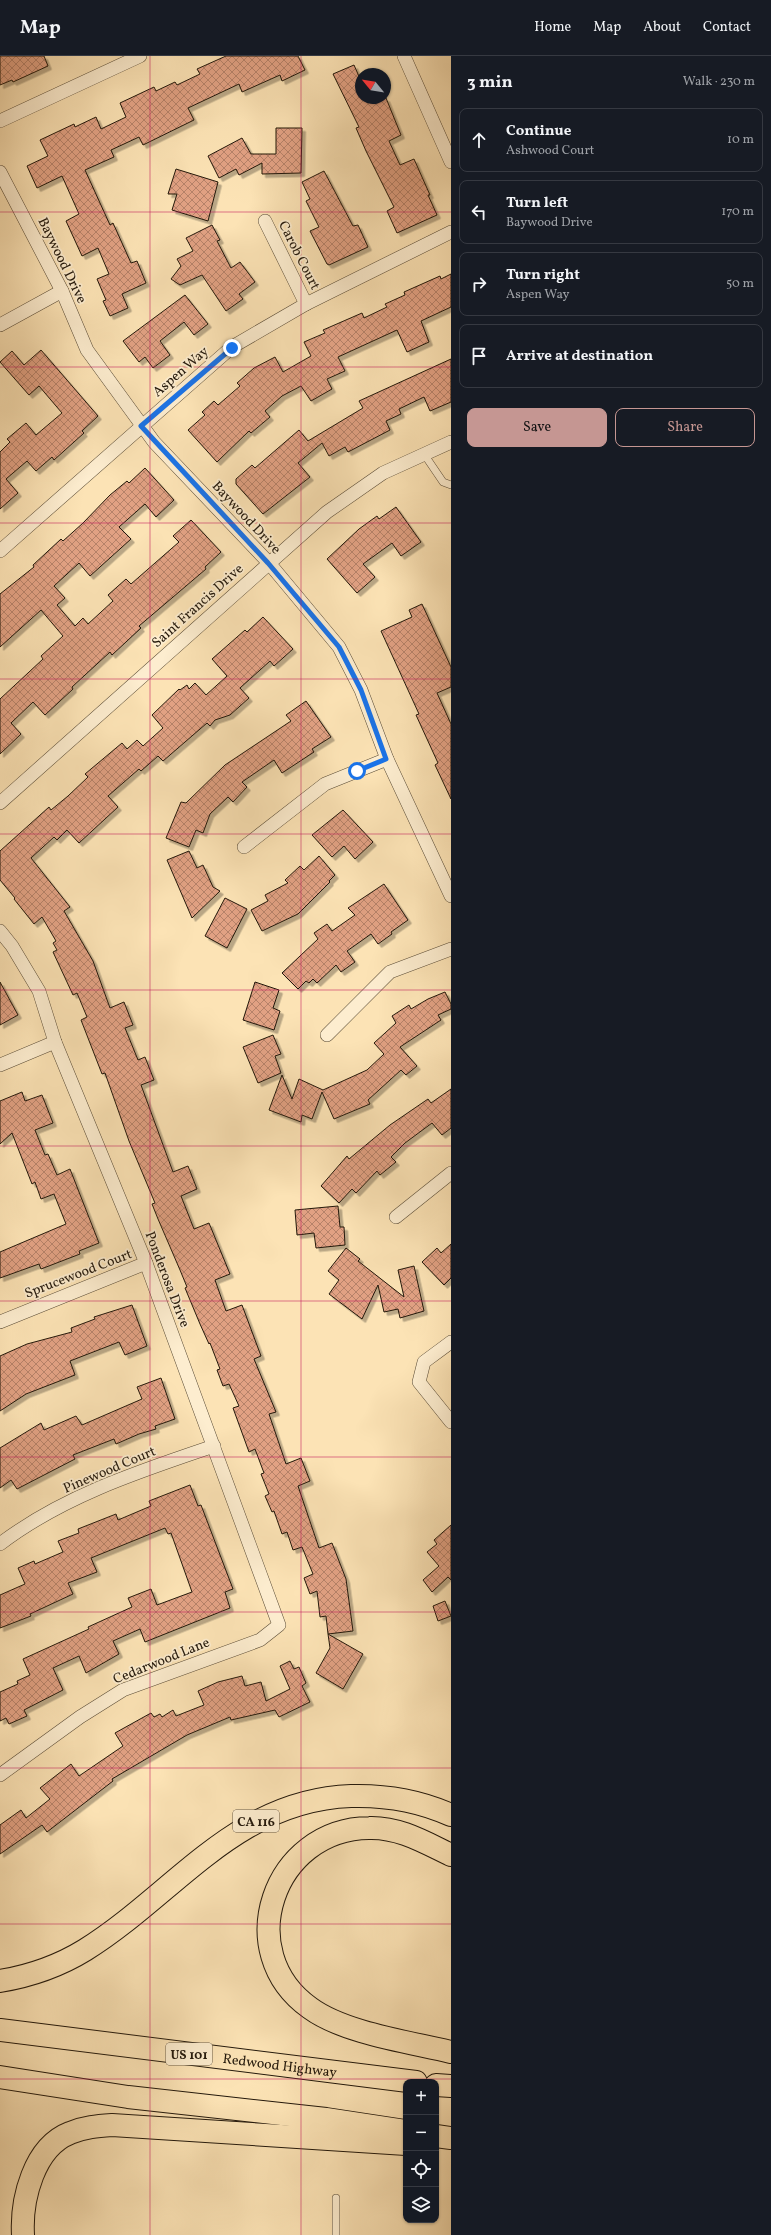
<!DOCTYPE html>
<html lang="en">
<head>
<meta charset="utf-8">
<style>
  body { margin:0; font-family:Vollkorn,serif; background:#242831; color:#f1f3f6 }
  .controls { position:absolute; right:12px; bottom:12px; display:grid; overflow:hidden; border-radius:8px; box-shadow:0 1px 3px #0004 }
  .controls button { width:36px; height:36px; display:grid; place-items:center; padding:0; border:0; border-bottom:1px solid #363941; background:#171b24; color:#f1f3f6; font:20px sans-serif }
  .compass { position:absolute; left:355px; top:12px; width:36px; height:36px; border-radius:50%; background:#171b24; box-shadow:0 1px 3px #0004; rotate:300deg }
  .stop { position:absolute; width:12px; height:12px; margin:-9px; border:3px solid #1a73e8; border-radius:50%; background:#fff }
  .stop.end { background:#1a73e8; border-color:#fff; box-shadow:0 1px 4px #0008 }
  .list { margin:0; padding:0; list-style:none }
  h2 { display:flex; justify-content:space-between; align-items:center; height:52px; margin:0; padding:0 16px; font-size:17px }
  h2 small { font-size:13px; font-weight:400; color:#9ea1a6 }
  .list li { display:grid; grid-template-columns:26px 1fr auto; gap:12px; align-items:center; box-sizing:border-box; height:64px; margin:0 8px 8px; padding:0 8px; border:1px solid #363941; border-radius:8px }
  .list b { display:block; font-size:15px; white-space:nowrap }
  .list p { margin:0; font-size:13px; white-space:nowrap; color:#9ea1a6 }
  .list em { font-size:13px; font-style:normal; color:#9ea1a6 }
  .actions { display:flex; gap:8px; padding:12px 16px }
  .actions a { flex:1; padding:9px 0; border:1px solid #c59692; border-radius:8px; text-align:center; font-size:14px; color:#c59692 }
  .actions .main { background:#c59692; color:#111 }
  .icon { flex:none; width:22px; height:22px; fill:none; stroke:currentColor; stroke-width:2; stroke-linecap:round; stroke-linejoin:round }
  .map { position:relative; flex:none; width:451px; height:2179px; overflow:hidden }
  header { display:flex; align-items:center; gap:24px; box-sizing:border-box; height:56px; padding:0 20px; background:#171b24; border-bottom:1px solid #363941 }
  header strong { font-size:19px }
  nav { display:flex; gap:22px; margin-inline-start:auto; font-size:14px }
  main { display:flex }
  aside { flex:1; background:#171b24 }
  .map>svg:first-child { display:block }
  .building { fill:url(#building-cross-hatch); stroke:#23180b; filter:url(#shadow) }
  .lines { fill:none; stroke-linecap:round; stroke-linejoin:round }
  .service-casing { stroke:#594b36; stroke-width:8 }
  .minor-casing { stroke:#594b36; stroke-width:14 }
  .motorway-casing { stroke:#23180b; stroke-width:24 }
  .service { stroke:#fdedcf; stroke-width:7 }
  .minor { stroke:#fdedcf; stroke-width:13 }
  .motorway { stroke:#fce3b5; stroke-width:22 }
  .route { stroke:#1a73e8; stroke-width:5 }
  .grid { fill:none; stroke:#c2185b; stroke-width:1; stroke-opacity:0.55 }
  .labels { text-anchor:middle; stroke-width:3.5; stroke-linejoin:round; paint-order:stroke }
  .shield { fill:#fdedcf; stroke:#645846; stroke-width:1 }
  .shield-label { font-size:13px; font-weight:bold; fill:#23180b }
  .street-label { font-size:14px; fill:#23180b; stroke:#fdedcf }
</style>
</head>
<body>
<header>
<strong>Map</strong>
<nav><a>Home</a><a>Map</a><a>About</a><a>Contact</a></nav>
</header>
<main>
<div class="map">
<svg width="451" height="2179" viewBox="0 0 451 2179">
  <defs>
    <pattern id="building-cross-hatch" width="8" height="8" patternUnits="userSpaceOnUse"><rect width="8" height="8" fill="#e1a183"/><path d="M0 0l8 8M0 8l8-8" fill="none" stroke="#b68269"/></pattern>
    <filter id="shadow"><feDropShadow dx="3.5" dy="3.5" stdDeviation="0" flood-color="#0004"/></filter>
  </defs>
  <rect width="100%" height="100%" fill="#fce3b5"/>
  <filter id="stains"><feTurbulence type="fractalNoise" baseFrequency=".005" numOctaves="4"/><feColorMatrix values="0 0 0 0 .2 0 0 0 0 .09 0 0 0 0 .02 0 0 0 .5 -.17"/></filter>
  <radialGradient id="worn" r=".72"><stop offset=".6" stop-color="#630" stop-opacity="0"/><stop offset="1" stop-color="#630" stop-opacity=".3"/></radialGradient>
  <g class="building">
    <path d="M0,0h44l4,10 -35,16 -1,-2 -12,5z"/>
    <path d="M226,0h72l7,14 -23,11 -2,-6 -38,17 -3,-8 -51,24 6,12 -51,25 -4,-8 -28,13 3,7 -29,13 25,55 3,-2 18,40 6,-2 9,22 -24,11 6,14 -18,8 -7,-15 3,-1 -9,-21 12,-5 -11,-26 -16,8 -16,-35 13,-7 -17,-38 -25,12 -10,-22 21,-10 -8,-16 34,-16 1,3 21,-10 5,12 25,-12 -6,-14 34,-16 2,4 19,-9 2,3 23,-11 -3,-5z"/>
    <path d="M354,9l7,16v17h25l15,37 -12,6 11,24 14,-6 16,36h-2l9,20 -40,18 -10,-22 7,-4 -28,-56 -10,-23 3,-1 -26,-53z"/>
    <path d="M276,72h26l-1,45 -39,1v-11l-23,12 -3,-6 -17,9 -11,-22 34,-18 9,16h25z"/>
    <path d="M176,113l42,13 -10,39 -36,-11 5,-16h-9z"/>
    <path d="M324,115l29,55 5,-1 10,22 -39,18 -2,-1 -17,-33 9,-4 -13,-26 4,-2 -8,-17z"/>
    <path d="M212,169l8,15 -3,1 14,27 9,-6 15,20 -16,12 4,5 -17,12 -24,-36 -22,10 -9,-6 10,-13 -4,-7 16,-8 -7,-13z"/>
    <path d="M451,218v33l-30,14 8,21 -22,10 -10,-22 -59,27 7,14 -18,8 5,10 -21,12 -10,-15 -19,10 -17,15 5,6 -19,16 -2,-2 -32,31 -29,-32 17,-15 -3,-3 12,-11 4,4 22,-19 -3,-3 17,-15 21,-11 8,15 28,-16 -7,-14 21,-9 -2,-3 39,-17 2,5 23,-11 -2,-3 20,-9 -1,-3 36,-16 1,3z"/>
    <path d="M185,239l23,29 -14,11 -10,-13 -24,19 10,14 -17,13 -8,-11 -6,5 -16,-21z"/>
    <path d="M41,294l57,66 -16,15 2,2 -30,27 -2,-3 -16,14 -9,-10 -21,18 12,14 -18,16v-57l10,-10 -3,-3 19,-16 10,12 26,-22 -23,-27 -10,9 -29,-33 12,-11 12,14z"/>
    <path d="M451,303v43l-21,9 -6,-14 -25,12 2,5 -15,7 4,9 -42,22 -3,-5 -16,9 -7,-13 -24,20 12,14 -47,37 -27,-30v-5l16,-14 3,3 44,-38 9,11 55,-33 -4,-7z"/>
    <path d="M145,412l29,32 -18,17 -11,-13 -26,23 12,12 -41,37 -11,-13 -25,23 11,12 -8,7 18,21 8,-8 5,6 25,-23 -5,-6 18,-16 5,5 48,-42 -6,-6 18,-16 30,32 -16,15 1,2 -67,57 2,2 -29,27 -2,-3 -38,35 1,2 -28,26 -12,-13 -22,21 10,11 -21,20v-55l43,-40 -2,-3 22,-20 -22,-26 -41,37v-53l34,-27 -1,-2 28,-26 2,2 20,-18 27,-28 17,-14 2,2z"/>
    <path d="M396,451l25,35 -20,14 -9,-13 -29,21 12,13 -18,16 -30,-34 32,-30 18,-13 2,3z"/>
    <path d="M422,548l29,63v20l-14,6 14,31v75l-16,-34 3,-2 -22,-48 3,-1 -38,-83 31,-14 -3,-7z"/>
    <path d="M263,561l30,32 -19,17 -4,-5 -30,27 9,10 -19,17 -15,5 -5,6 -3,-3 -44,38 -5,-5 -17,15 -2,-2 -31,27 10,11 -39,36 -12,-13 -10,10 -3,-3 -23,21 39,49 -6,4 29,50 17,47 14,-6 9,23 -8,3 13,32 7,-3 9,23 -13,5 32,87 15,-6 9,23 -16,7 13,33 15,-6 21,51 -15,6 11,31 16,-6 19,51 -7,3 22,53 -7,2 17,50 15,-6 9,23 -12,5 21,62 13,-5 14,36 7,52 -25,3 -2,-18 -6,1 -3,-26 -7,3 -6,-16 9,-4 -11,-27 -9,3 -6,-18 -5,2 -8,-23 -2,1 -7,-16 4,-2 -8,-20 3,-1 -9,-24 -6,3 -16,-44 6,-2 -10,-22 -6,2 -6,-16 3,-1 -10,-26 -1,1 -9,-20 -15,-36 2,-1 -7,-17 -22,-51 -6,-15 3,-1 -26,-62 -24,-68 -3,1 -21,-54 6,-3 -10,-24 -4,2 -20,-43 4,-2 -4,-7 3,-2 -14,-24 -8,7 -20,-25 1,-1 -15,-18v-29l49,-44 2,3 17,-14 20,-19 -3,-3 37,-31 5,6 10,-9 6,6 20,-18 -11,-13 27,-26 1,1 7,-5 2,4 6,-6 11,12 21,-19 -15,-17 33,-29 2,2z"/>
    <path d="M306,645l25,36 -19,12 2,3 -32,21 -8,-13 -32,22 5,5 -14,15 -5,-5 -18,17 -7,19 -7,-3 -7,17 -23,-9 15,-36 5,1 39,-38 66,-44 -5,-6z"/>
    <path d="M343,754l30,32 -18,17 -11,-13 -12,11 -20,-22z"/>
    <path d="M189,795l8,17 6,-3 10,22 7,4 -28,27 -25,-58z"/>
    <path d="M319,800l16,19 -6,6 1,1 -32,32 -36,17 -11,-21 17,-9 -3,-6 23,-12 -3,-3 15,-14 4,4z"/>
    <path d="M384,828l24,36 -17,12 1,2 -14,10 -7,-10 -24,17 8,11 -14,10 -5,-7 -19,18 -4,-4 -4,4 -3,-2 -8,8 -16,-16 36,-34 -4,-6 13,-9 5,7 23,-16 -7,-7z"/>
    <path d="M225,842l22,11 -20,39 -22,-12z"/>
    <path d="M0,926l18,33 -18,10z"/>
    <path d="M255,926l24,8 -6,18 7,3 -6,19 -31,-10z"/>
    <path d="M445,936l6,12v5l-13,6 3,5 -41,27 17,19 -11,9 -5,-5 -33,30 2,4 -36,15 -12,-27 -10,27 -10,-4 -1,7 -32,-12 13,-35 10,24 7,-20 24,11 44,-20 17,-16 -10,-11 22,-20 -4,-7 17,-11 2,4 17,-10z"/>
    <path d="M273,979l8,19 -6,2 6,17 -23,10 -15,-36z"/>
    <path d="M451,1033v39l-9,7 -10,-12 -27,20 -14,14 5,5 -16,13 -3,-4 -21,22 -4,-4 -13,14 -18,-17 26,-30 2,3 41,-34 38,-26 3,4z"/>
    <path d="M22,1036l3,9 17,-6 11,28 -18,7 10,25 3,-1 9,21 13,-6 29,74 -20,8 1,3 -39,15 -2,-5 -39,14v-26l66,-28 -12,-30 -13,5 -6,-17 -3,2 -20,-51 -12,11v-43z"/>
    <path d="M338,1150l2,21h4l1,18 -29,3 -2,-15 -17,2 -2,-25z"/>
    <path d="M451,1188v34l-7,7 -22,-23 15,-14 4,5z"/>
    <path d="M346,1192l14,11 -2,2 46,36 -6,-27 16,-4 10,45 -24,7 -2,-9 -14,3 -6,-27 -16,34 -33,-25 10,-14 -11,-9z"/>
    <path d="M132,1249l15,41 -22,9 -6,-13 -49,19 5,14 -49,19 -26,17v-55l27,-12 45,-12 -1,-4 24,-9 -1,-2z"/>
    <path d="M161,1322l14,41 -20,7 1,3 -17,5 -23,10 -2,-5 -41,16 2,4 -58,30 -6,-9 -11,8v-40l41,-25 3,7 32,-14 6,9 60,-26 -5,-12z"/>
    <path d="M190,1429l8,21 3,-1 32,84 -8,3 5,16 -85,34 -5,-13 -27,12 6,13 -33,19 -7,-17 -26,12 10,22 -39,20 3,6 -18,8 -3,-6 -6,3v-29l18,-8 -1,-3 13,-6 -7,-16 66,-30 -1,-2 44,-20 -4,-9 23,-9 6,16 35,-13 -21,-59 -3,1 -3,-6 -74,30 6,14 -29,11 5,11 -43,20 1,2 -31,12v-33l25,-11 -7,-16 16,-7 1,3 28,-12 -5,-11 21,-8 -1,-4 38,-15 2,6 33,-14 -2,-5z"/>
    <path d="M451,1469v55l-3,-3 -16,15 -9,-12 16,-14 -12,-14 10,-8 -3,-4z"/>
    <path d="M445,1545l6,15 -13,5 -5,-15z"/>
    <path d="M328,1578l35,20 -20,35 -27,-16 14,-25z"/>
    <path d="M290,1605l4,8 5,-2 7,16 -4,3 8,16 -31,15 -4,-7 -44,10 -1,-3 -43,18 -75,44 1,2 -66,51 -5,-7 -42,29v-29l21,-15 5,8 24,-19 -10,-11 31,-24 8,12 44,-30 -8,-13 36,-20 3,4 6,-3 2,3 11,-7 3,6 28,-11 -6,-14 20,-9 24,-6 3,10 16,-4 5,19 24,-12 -10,-23z"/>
  </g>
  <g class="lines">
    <g class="service-casing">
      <g id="service">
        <path d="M424,398l19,28 8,3"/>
        <path d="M336,2179v-37"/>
      </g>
    </g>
    <g class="minor-casing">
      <g id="minor">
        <path d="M404,0l47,106"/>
        <path d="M0,65l140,-65"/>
        <path d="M0,116l62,119 25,59 67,92 115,121 70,84 22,43 26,69 64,137"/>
        <path d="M265,165l41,83"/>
        <path d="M0,269l62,-34"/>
        <path d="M0,495l232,-204 74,-43 145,-72"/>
        <path d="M0,747l327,-291 56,-39 68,-31"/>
        <path d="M244,791l81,-63 62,-25"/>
        <path d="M0,875l12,15 27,45 16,51 91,221 133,362 -19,15 -137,50 -43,27 -80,58"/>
        <path d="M327,979l63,-63 61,-23"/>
        <path d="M0,1009l55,-23"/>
        <path d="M396,1161l55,-44"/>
        <path d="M0,1266l146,-59"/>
        <path d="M451,1286l-27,20 -5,20 32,40"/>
        <path d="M0,1488c63,-48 140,-73 214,-98"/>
      </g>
    </g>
    <g class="motorway-casing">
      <g id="motorway">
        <path d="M451,1799c-27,-13 -52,-28 -82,-27 -96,1 -138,124 -59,180 34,25 99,34 141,44"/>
        <path d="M0,1925c30,-5 59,-15 85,-31 90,-56 150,-150 266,-154 34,-1 69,5 100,19"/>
        <path id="s1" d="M0,1974l416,52"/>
        <path d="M0,2021l128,20 198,22 79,12"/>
        <path d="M436,2029l15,1"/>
        <path d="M436,2080l15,2"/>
        <path d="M23,2179c-2,-36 11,-88 47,-102 14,-6 28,-7 42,-8l294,19"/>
      </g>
    </g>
    <use href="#service" class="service"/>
    <use href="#minor" class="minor"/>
    <use href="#motorway" class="motorway"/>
  </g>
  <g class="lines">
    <path class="route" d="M232,292l-91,78 127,137 71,84 22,43 25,69 -29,12"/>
  </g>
  <path class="grid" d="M150,0v2179M301,0v2179M0,156h451M0,311h451M0,467h451M0,623h451M0,778h451M0,934h451M0,1090h451M0,1245h451M0,1401h451M0,1556h451M0,1712h451M0,1868h451M0,2023h451"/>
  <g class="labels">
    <g class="shield">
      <rect x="233" y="1754" width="46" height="22" rx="3"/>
      <rect x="166" y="1987" width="46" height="22" rx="3"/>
    </g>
    <g class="shield-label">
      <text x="256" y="1770">CA 116</text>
      <text x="189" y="2003">US 101</text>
    </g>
    <g class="street-label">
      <text transform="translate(300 199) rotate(63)" y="5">Carob Court</text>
      <text transform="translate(63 204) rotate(64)" y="5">Baywood Drive</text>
      <text transform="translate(180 315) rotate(-41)" y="5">Aspen Way</text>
      <text transform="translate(247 461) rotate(47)" y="5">Baywood Drive</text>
      <text transform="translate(197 549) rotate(-42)" y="5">Saint Francis Drive</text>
      <text transform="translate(78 1217) rotate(-21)" y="5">Sprucewood Court</text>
      <text transform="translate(168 1223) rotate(69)" y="5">Ponderosa Drive</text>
      <text transform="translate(109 1413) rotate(-23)" y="5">Pinewood Court</text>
      <text transform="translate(161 1604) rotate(-22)" y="5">Cedarwood Lane</text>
      <text dy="5" stroke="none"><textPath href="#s1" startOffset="282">Redwood Highway</textPath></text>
    </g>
  </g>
  <rect width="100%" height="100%" filter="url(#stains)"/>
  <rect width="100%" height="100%" fill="url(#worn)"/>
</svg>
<div class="controls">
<button>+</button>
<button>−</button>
<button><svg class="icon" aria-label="locate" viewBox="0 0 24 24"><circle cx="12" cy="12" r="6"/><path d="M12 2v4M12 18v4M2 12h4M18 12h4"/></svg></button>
<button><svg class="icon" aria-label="layers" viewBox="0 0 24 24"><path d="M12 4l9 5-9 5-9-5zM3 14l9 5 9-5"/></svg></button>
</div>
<svg class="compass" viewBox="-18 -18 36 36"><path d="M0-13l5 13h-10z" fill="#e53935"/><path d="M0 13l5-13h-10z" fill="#9ea1a6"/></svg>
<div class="stop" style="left:357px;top:715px"></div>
<div class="stop end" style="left:232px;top:292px"></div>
</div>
<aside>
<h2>3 min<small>Walk · 230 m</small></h2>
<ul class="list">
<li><svg class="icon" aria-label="ahead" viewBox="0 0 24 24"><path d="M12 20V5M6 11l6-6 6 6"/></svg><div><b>Continue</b><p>Ashwood Court</p></div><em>10 m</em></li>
<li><svg class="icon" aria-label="left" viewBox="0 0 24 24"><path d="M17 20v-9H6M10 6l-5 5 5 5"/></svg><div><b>Turn left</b><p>Baywood Drive</p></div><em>170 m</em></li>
<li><svg class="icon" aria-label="right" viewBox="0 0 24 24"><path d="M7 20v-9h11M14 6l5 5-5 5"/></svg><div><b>Turn right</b><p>Aspen Way</p></div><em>50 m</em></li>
<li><svg class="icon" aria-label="arrive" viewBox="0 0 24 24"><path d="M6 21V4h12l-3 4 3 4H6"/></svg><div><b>Arrive at destination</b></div></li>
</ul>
<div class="actions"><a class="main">Save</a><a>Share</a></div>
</aside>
</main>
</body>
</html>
